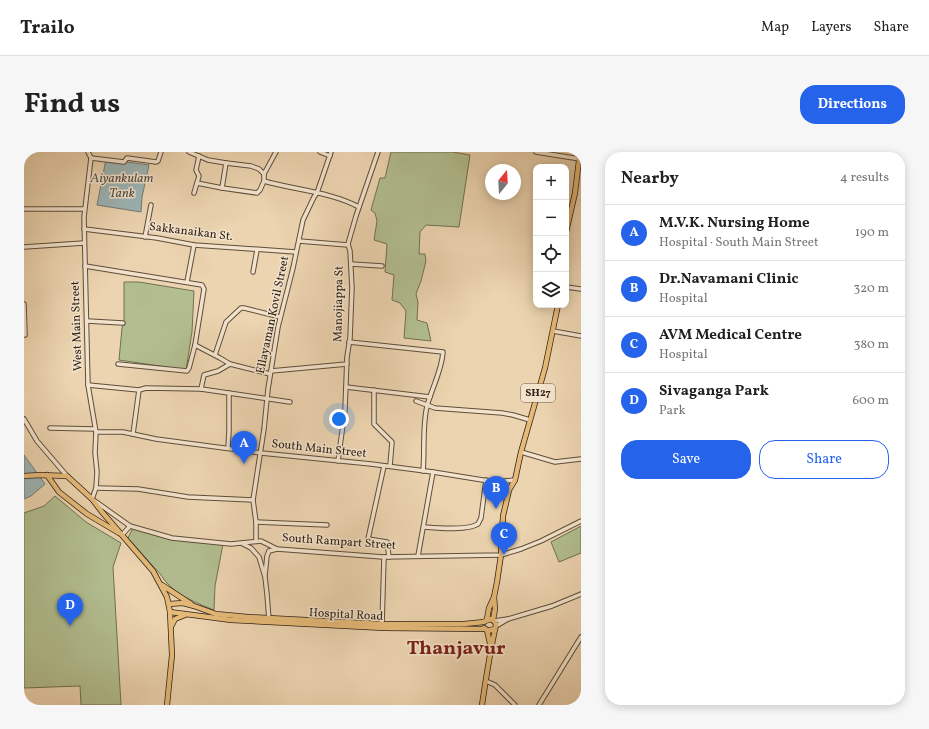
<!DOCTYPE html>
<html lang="en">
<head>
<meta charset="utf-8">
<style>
  :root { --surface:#fff; --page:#f6f6f6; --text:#222; --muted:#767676; --line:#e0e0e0; --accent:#2563eb }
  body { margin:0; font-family:Vollkorn,serif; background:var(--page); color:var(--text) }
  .controls { position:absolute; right:12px; top:12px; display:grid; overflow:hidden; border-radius:8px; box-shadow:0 2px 10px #0003 }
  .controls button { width:36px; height:36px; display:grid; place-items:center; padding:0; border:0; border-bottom:1px solid var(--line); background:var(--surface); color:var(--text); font:20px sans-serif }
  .compass { position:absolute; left:461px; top:12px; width:36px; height:36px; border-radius:50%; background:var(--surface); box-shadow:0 2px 10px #0003; rotate:18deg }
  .you { position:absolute; left:315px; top:267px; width:14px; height:14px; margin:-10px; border:3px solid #fff; border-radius:50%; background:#1a73e8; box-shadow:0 0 0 6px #1a73e833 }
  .badge { display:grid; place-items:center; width:26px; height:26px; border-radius:50%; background:var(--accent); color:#fff; font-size:13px; font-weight:700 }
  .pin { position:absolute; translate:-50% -33px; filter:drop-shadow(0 1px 2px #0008) }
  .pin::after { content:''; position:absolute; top:21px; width:14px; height:12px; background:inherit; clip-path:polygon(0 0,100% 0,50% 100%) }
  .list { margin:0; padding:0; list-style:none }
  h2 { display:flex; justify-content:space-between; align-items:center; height:52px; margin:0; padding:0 16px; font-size:17px }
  h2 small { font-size:13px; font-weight:400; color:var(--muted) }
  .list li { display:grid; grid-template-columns:26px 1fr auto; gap:12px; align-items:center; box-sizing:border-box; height:56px; padding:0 16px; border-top:1px solid var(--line) }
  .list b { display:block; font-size:15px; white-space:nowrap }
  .list p { margin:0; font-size:13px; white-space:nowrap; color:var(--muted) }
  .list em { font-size:13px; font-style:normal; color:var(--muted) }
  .actions { display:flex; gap:8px; padding:12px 16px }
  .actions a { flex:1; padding:9px 0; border:1px solid var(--accent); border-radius:16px; text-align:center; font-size:14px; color:var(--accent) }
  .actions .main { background:var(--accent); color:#fff }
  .icon { flex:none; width:22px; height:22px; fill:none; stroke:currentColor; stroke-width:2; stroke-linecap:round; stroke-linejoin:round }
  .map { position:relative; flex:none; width:557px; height:553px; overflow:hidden; border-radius:16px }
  header { display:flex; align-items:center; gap:24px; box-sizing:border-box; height:56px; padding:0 20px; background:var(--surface); border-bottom:1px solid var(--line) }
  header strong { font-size:19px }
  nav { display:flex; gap:22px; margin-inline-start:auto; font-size:14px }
  .intro { display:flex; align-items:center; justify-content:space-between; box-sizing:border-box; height:96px; padding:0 24px }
  h1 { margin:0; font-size:28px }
  .button { padding:10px 18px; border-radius:16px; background:var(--accent); color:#fff; font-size:14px; font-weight:700 }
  main { display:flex; gap:24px; padding:0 24px }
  aside { flex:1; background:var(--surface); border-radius:16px; box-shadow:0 2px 10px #0003 }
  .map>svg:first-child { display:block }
</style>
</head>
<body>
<header>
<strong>Trailo</strong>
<nav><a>Map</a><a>Layers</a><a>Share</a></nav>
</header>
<div class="intro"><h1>Find us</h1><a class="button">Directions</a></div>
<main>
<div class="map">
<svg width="557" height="553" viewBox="0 0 557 553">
  <rect width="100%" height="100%" fill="#ecd4b0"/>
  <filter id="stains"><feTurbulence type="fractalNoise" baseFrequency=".005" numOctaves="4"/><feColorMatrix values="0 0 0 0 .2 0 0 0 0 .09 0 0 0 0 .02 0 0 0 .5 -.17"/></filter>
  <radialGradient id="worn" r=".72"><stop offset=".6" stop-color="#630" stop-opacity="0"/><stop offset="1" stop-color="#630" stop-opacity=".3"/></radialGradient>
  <g fill="#b2be90" stroke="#707053">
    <path d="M367,0H429L446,3L435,75L402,73L396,80L395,102H401L402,109L397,129L392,142L394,150L393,168L403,171L407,189L380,186L382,159L376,151L368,148L370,123L361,120L363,92L350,88L353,69L351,61L347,58L356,26H361Z"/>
    <path d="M100,130H115L170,139L168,180L162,218L95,208L98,176L100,168Z"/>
    <path d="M31,344L62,370L97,391L89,415L97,553H57L56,534L0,536V361L20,354Z"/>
    <path d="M557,374V401L535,410L527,390Z"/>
    <path d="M109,376L146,387L199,392L191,434L190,458C172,451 147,441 137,423L104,386Z"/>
  </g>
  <g fill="#9db5b6" stroke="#717a76">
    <path d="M82,7L125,13L118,45L117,60L73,53Z"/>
    <path d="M0,303L21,332L7,344L0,347Z"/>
  </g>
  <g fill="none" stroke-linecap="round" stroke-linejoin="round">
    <defs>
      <g id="minor">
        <path d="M64,0L67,6L60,65L64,233L72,280L71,301L73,320L72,336L68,347L106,374L148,386L207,392L237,389L253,397L359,405L477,403L497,397L517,389L557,369"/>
        <path d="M165,0L184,8L202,11L198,36L233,41L236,38L240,29C271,38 307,40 335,55"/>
        <path d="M296,0L306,4"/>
        <path d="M512,0L556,7"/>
        <path d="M0,6L1,0"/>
        <path d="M67,6L100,10L103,6L132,10L134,9L137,0"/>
        <path d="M202,11L227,14L235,17L240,22V29"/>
        <path d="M240,22L252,0"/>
        <path d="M173,31L198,36"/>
        <path d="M170,41L175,24L172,18L175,4"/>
        <path d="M0,57H60"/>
        <path d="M60,77L133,86L170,93L272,100"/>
        <path d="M121,85L127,53"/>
        <path d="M275,89L324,93"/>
        <path d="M0,95L60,91"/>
        <path d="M327,112L358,114"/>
        <path d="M61,114L178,133L180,137L171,193L196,206L206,212L246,222"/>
        <path d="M229,120L233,98"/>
        <path d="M163,130L170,93"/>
        <path d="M542,135L557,137"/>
        <path d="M0,152L1,183"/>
        <path d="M63,169L99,171"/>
        <path d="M529,179L557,184"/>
        <path d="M325,190L419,200C418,218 408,236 403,254C398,275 401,297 399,319"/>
        <path d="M191,203L202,170L217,156H220L256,165"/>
        <path d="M94,212L163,219L165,216L171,193"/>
        <path d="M247,219L323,212"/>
        <path d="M64,233L115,238L122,236L177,237L266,250"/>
        <path d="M322,235L406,245"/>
        <path d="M177,237L180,223L194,219L206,212"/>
        <path d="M350,238V272L368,290L366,314"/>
        <path d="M392,249L411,256L478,261L489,263L506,268"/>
        <path d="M0,267L13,289L43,324"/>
        <path d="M26,276L71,277"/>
        <path d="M72,280H99L132,287L237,301L347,312L409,320L471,330L491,328"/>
        <path d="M109,282L115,238"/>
        <path d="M204,296L205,279V241"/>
        <path d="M497,300L531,310L557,307"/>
        <path d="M314,309L321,258L323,205L326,186L328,136L326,99L324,92L332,64L354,0"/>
        <path d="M360,314L344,387L363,390L365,405"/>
        <path d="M72,336L114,337L164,345L229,348L240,277L244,237L254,175L269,116L279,68L290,45L293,41L307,0"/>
        <path d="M229,348L232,370V389"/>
        <path d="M232,370L303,373"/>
        <path d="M400,375C413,376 443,379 454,372L457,366L462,328"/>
        <path d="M98,383L106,374"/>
        <path d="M219,392L227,396L235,405L241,425L243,442L245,468"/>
        <path d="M394,404L409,320"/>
        <path d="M241,423L243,404L245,399L253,397"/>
        <path d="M470,469L484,467"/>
        <path d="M358,472L360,405"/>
        <path d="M472,474L484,467L528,454L557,442"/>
        <path d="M462,529L471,533L491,553"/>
        <path d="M515,553L557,485"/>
      </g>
      <g id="major">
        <path d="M542,80L551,41L556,0"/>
        <path d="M23,323L35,340L63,362L95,381"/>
        <path d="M0,324L16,323L43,324L68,347L78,360L129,419L143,445L146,460L148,503L143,553"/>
        <path d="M138,433L167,452"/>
        <path d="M145,452L159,451L170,454L192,462L224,465L358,472H440L460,470"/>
        <path d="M146,460L207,468L360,476L461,477"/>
        <path d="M463,467L465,456L470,445L473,430L477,403L479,364L483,347L485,338L491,328L497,300L521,216L534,153"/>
        <path d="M469,468L471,457L470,445"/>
        <path d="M148,473L151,467L161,463"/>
        <path d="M460,476L464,479L470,477"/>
        <path d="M463,478L467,496"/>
        <path d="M458,553C462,526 466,499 472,473L471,470L467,467L461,469"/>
      </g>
    </defs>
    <use href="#minor" stroke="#5e4e3c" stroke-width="5.5"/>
    <use href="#major" stroke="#2e2116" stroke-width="6"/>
    <use href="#minor" stroke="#f3e3cc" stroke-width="3.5"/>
    <use href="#major" stroke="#e6ba78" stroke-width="4.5"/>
  </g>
  <g text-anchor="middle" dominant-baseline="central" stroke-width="3" stroke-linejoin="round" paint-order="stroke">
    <rect fill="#f3e3cc" stroke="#695b4d" stroke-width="1" x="497" y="232" width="34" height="18" rx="3"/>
    <g font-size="11" font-weight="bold" fill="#2e2116">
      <text x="514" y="241">SH27</text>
    </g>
    <g font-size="12" fill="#2e2116" stroke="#f3e3cc">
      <text transform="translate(167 80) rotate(7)">Sakkanaikan St.</text>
      <text transform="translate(315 152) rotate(-89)">Manojiappa St</text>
      <text transform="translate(249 163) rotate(-78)">Ellayaman Kovil Street</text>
      <text transform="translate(53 174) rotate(-92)">West Main Street</text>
      <text transform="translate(295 297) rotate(6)">South Main Street</text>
      <text transform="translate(315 390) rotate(4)">South Rampart Street</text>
      <text transform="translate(322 463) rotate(3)">Hospital Road</text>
    </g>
    <g font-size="13" font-style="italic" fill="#4f4d46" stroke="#f3e3cc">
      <text x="98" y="27">Aiyankulam<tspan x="98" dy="15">Tank</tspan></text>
    </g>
    <g font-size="20" font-weight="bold" fill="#7a1f14" stroke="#f3e3cc">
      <text x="432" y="497">Thanjavur</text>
    </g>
  </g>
  <rect width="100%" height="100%" filter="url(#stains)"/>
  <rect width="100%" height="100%" fill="url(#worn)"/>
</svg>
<div class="controls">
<button>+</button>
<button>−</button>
<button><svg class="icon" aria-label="locate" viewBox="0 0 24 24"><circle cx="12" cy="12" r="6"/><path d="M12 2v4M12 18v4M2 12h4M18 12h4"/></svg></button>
<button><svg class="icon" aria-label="layers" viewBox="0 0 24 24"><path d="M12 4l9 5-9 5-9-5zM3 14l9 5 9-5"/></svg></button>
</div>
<svg class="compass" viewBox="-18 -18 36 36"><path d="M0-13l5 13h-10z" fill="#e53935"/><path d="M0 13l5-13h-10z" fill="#767676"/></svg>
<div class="you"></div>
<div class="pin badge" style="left:220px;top:312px">A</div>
<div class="pin badge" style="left:472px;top:357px">B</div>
<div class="pin badge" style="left:480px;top:403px">C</div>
<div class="pin badge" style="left:46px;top:474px">D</div>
</div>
<aside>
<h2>Nearby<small>4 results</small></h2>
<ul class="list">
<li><span class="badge">A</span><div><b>M.V.K. Nursing Home</b><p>Hospital · South Main Street</p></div><em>190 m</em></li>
<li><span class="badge">B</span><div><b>Dr.Navamani Clinic</b><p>Hospital</p></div><em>320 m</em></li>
<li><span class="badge">C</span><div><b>AVM Medical Centre</b><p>Hospital</p></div><em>380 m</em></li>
<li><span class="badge">D</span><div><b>Sivaganga Park</b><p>Park</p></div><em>600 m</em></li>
</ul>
<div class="actions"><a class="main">Save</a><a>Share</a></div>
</aside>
</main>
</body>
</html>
